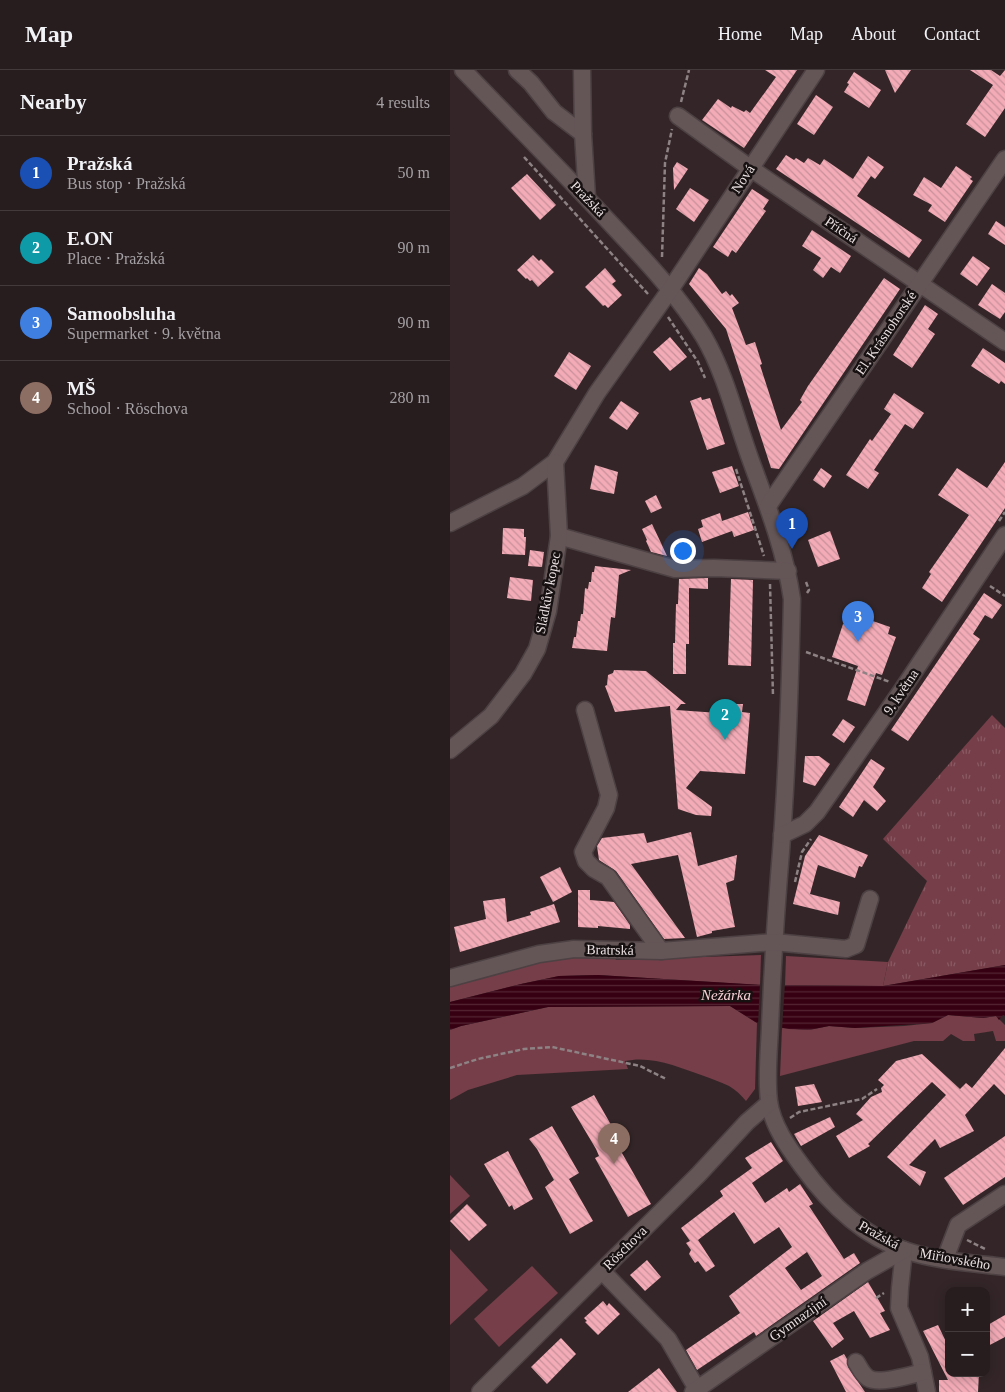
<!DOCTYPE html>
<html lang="en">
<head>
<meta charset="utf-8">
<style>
  :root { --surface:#271c1e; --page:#2f2527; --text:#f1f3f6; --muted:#a4a1a4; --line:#433a3c; --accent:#d93025 }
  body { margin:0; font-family:Georgia,serif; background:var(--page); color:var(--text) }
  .controls { position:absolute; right:15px; bottom:15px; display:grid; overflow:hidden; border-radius:10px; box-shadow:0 2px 12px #0003 }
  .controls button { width:45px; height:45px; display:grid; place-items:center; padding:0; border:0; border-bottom:1px solid var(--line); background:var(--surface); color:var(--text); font:25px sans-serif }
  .you { position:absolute; left:232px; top:480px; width:18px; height:18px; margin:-12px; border:4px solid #fff; border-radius:50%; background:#1a73e8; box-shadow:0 0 0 8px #1a73e833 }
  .badge { display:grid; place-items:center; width:32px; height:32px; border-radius:50%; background:var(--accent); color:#fff; font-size:16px; font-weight:700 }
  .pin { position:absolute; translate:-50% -41px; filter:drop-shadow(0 1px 2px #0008) }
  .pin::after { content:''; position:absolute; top:26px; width:18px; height:15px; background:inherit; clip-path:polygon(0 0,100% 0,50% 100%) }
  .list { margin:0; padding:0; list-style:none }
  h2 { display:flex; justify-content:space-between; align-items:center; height:65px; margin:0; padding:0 20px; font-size:21px }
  h2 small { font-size:16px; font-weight:400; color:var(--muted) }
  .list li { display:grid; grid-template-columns:32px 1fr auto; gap:15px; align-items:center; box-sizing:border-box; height:75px; padding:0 20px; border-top:1px solid var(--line) }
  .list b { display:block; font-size:19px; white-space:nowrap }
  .list p { margin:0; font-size:16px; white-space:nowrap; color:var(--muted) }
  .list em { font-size:16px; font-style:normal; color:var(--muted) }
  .map { position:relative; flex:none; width:555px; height:1322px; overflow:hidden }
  header { display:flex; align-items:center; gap:30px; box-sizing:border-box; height:70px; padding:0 25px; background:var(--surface); border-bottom:1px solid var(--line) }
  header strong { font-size:24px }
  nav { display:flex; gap:28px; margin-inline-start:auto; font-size:18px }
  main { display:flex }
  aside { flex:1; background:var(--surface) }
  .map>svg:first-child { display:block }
</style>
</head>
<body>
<header>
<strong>Map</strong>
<nav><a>Home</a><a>Map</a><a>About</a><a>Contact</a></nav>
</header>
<main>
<aside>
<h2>Nearby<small>4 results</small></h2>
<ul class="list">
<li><span class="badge" style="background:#1a4fb4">1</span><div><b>Pražská</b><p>Bus stop · Pražská</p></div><em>50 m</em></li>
<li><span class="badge" style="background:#0f9aa8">2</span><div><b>E.ON</b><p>Place · Pražská</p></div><em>90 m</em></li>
<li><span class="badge" style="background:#3f7fe0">3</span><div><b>Samoobsluha</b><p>Supermarket · 9. května</p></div><em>90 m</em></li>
<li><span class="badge" style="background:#8d6e63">4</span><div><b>MŠ</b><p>School · Röschova</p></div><em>280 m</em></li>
</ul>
</aside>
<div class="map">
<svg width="555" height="1322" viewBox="0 0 555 1322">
  <defs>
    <pattern id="grass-tufts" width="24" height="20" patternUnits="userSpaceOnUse" patternTransform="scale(1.25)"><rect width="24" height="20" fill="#753e49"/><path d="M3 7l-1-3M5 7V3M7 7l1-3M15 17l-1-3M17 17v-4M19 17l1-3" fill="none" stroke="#895a63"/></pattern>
    <pattern id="water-rules" width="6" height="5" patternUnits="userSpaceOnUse" patternTransform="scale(1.25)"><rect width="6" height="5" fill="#370012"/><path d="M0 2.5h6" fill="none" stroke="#542534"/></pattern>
    <pattern id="building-back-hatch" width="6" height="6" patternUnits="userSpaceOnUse" patternTransform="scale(1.25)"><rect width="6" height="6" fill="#f3abb7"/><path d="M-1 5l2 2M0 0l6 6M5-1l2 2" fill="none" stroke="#c8919a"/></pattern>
  </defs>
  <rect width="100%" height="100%" fill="#342628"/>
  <path fill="url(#grass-tufts)" d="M542,645L555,658V895L433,916L438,892L477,811L433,769Z"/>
  <g fill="#753e49">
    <path d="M311,885L310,915L148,905L109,906L71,914L0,932V915L92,892L123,887L164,886L166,890Z"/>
    <path d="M336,886L438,892L433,916L335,915Z"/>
    <path d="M280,936L307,953L305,1019L296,1031C291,1025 286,1020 279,1016C271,1012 262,1009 254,1006C229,997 201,985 175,991L178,999L67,1005L18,1020L0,1030V960L11,956L98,937Z"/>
    <path d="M498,945L533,948L546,946L555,955V971H546L543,961L524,964L525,971H513L501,964L493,971H464L330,1006L332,958L359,960L379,956L405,958L454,956L482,953Z"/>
    <path d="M0,1105L20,1126L0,1144Z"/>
    <path d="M0,1179L38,1220L0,1255Z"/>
    <path d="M82,1196L108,1223L49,1277L24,1249Z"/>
  </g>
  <path fill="url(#water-rules)" d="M555,895V946L553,945L549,950L546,946L533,948L498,945L482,953L405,958L379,956L359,960L339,959L307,953L280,936L98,937L11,956L0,960V932L71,914L109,906L148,905L313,915L433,916Z"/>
  <path fill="#342628" d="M310,913H335L332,960L308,955Z"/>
  <g fill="url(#building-back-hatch)" fill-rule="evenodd">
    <path d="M315,0H347L294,78L252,50L268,29L281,38L282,36L294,42L296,40L300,43L326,7Z"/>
    <path d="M435,0H461L445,23Z"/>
    <path d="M520,0H541L550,6L555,0V38L535,67L516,54L543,15Z"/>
    <path d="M404,2L431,20L419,38L394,22L399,14L397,13Z"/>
    <path d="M366,25L383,37L364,65L347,54Z"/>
    <path d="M336,85L344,90L346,88L354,93L358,88L370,95L374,89L403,109L418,86L434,97L425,109L421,106L407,126L472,170L459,188L326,99Z"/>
    <path d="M227,92L238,99L224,120L223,98Z"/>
    <path d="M506,96L522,107L520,109L523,111L495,152L478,141L482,135L463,125L474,107L491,118Z"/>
    <path d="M77,104L106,135L90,150L61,118Z"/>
    <path d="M240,118L259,130L244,152L226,139Z"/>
    <path d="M302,119L319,130L313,139L316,141L286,183L282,180L278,187L263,177Z"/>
    <path d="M546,151L555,157V175L538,164Z"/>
    <path d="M362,160L401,186L390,203L381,197L373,208L363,200L371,188L352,176Z"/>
    <path d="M83,185L89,191L91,189L104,202L88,217L82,210L80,211L77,208L76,209L67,200Z"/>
    <path d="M523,186L540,198L527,216L510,204Z"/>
    <path d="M155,198L166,211L162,214L172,225L158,238L155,235L153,236L135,217Z"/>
    <path d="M249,198L257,204L272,224L276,221L280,226L282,224L289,233L282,238L296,275L305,272L312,294L310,295L331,360L352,332L350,330L358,316L434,208L450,219L329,399L321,398L276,259L239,214Z"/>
    <path d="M542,214L555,223V242L550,249L528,235Z"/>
    <path d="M475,235L488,244L478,259L485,264L462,298L443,285Z"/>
    <path d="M220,267L237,287L220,301L203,282Z"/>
    <path d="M533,278L555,293V314L551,311L549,314L521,296Z"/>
    <path d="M119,282L141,296L126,320L104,306Z"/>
    <path d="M444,323L474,343L463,359L455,354L424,400L429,403L418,419L396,405L420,369L422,371L441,344L434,339Z"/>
    <path d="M251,327L252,330L260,328L275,374L257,380L240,331Z"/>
    <path d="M171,331L189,343L177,360L159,348Z"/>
    <path d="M555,392V438L492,532L472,518L481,504L479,502L519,445L488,425L507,398L537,418Z"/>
    <path d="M145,395L168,402L164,424L140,419Z"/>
    <path d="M282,396L289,416L270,423L262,402Z"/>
    <path d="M371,398L382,406L374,418L363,410Z"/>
    <path d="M206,425L212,438L201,443L195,431Z"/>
    <path d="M298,442L304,460L284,467L282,461L252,472L248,459L253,457L251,450L270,443L272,451Z"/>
    <path d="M202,454L211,473L217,486L201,482L196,471L197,470L192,459Z"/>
    <path d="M53,458L74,459V467H76L75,485L52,484Z"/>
    <path d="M380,461L390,489L368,497L358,470Z"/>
    <path d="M80,480L94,482L92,497L78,496Z"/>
    <path d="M145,496L181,500L169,505L165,548L161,547L157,581L122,578L124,567H126L128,551H130L131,544H133L135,518L138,519L139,512H141L142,502H144Z"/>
    <path d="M60,507L83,510L81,531L57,528Z"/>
    <path d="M258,508V519L239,518V574H236V604H223V573H225L226,534H228L229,509Z"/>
    <path d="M281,509L303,510L301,596L278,595Z"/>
    <path d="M534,523L552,535L542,549L535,545L523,564L530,569L458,671L441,660Z"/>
    <path d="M417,549L440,557L438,564L446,567L432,605L426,603L415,636L397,630L408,596L382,587L393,554L413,561Z"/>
    <path d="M164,600L196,601L236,634H231L226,640L269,643V640L279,641L280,634H293L292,642L300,643L295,704L250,701L236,718L262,737L261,746L246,745L228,739L220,636L165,642L155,616L157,615L158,605L163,603Z"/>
    <path d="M393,649L405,657L394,673L382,665Z"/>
    <path d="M355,686H369L380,694L365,716L353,712Z"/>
    <path d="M421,689L435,698L423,717L436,731L427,741L414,730L403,747L389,737Z"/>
    <path d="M241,762L248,796L287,785L284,810L276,813L285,857L262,861V863L247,867L228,785L181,794L235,868L214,869L166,801L149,790L147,776L152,768L194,763L197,773Z"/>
    <path d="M369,765L418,785L412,797L409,796L405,808L368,795L360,824L390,832L388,845L343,834L355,786Z"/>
    <path d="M110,797L122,822L103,832L90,807Z"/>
    <path d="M128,820H140V830L164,832L180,855V859L148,856V858L128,857Z"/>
    <path d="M55,828L57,852L81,845L80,842L104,834L110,852L10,882L4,857L36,849L33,831Z"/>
    <path d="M555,978V1025L544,1014L515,1045L524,1061L490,1078L485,1069L459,1095L476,1102L470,1116L437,1087L496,1025L482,1012L418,1074L420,1076L399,1088L386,1066L413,1050L406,1044L421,1027L432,1022L431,1018L434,1015L428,1010L446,991L472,984L510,1019L516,1013L522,1018Z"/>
    <path d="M364,1014L372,1032L348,1036L345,1017Z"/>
    <path d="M144,1025L168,1067L164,1069L201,1134L178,1147L145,1088L149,1086L146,1079L121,1037Z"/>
    <path d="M380,1047L385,1057L351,1076L344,1064Z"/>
    <path d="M102,1056L129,1103L119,1109L143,1151L120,1164L95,1117L104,1110L87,1079L79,1069Z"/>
    <path d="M555,1066V1107L513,1135L494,1108Z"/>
    <path d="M321,1072L333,1091L302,1113L315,1133L337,1118L339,1122L350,1114L363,1134L359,1136L394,1189L404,1183L410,1193L306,1266L304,1262L247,1300L236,1280L290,1243L279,1226L342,1177L329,1157L304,1174L284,1142L248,1170L265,1196L256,1202L248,1191L245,1193L239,1184L241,1180L236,1173L240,1171L231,1158L273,1126L270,1121L302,1098L295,1088ZM357,1182L372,1206L351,1220L335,1198Z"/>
    <path d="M58,1081L83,1129L64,1140L62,1135L59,1137L34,1094Z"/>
    <path d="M17,1134L37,1155L19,1171L0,1151Z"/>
    <path d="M197,1190L211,1207L195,1221L180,1205Z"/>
    <path d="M418,1212L435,1241L430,1243L440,1260L420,1268L404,1241L383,1253L394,1269L382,1278L363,1251Z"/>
    <path d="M153,1231L157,1236L159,1233L170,1244L148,1265L135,1252L137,1251L134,1248Z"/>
    <path d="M555,1245V1267L536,1277V1256Z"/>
    <path d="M488,1255L499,1278V1303H529L528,1322H489V1310H498L473,1261Z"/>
    <path d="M111,1268L126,1284L97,1314L81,1297Z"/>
    <path d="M394,1284L397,1289L398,1297L415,1322H396L380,1291Z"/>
    <path d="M209,1298L227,1322H178Z"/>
  </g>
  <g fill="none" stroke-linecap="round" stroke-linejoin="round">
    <defs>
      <g id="minor">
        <path d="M13,0C63,52 114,103 163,156C196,191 229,226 254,267C276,305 286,350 301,391C318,437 335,481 342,529C340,621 337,714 329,806C325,857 322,907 320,957C319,981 316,1007 319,1031C322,1055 338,1077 352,1096C378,1132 411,1165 454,1180C486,1191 522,1193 555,1197"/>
        <path d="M67,0L81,13L104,42L133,64"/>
        <path d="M132,0L133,64L137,127"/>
        <path d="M228,46L300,98L555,272"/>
        <path d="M318,436L555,89"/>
        <path d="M0,453L73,416L105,392L147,323L220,220L366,0"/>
        <path d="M109,466L225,499L264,498L338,501"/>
        <path d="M135,640L159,725L156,738L133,782L136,791L144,799L158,807L211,881"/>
        <path d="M0,680L41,646L73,604L87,579L98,541L109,466L105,392"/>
        <path d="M332,765L355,754L367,742L452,620L555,465"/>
        <path d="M0,908L89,884L124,879L211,881L324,872L396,879L406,875L420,829"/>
        <path d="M454,1180L450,1218L449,1238L470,1287L477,1322"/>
        <path d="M495,1189L508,1155L555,1124"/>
        <path d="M152,1201L218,1269L247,1319"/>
        <path d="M406,1292C410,1298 412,1304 418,1308C429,1315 460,1305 473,1302"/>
        <path d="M30,1322L249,1104L297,1052L319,1033"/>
        <path d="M243,1322L417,1201L454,1180"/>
      </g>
    </defs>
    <use href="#minor" stroke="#4d4143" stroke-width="19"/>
    <g stroke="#8e8284" stroke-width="2.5" stroke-dasharray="5 2.5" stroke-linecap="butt">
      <path d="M231,32L239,0"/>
      <path d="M74,87L198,224"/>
      <path d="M212,187L215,93L222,59"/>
      <path d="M218,247L248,292L255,308"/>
      <path d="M286,399L314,486"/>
      <path d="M549,451L555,442"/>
      <path d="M356,512L359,520L357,523"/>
      <path d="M320,514L323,626"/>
      <path d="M540,516L555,526"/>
      <path d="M356,582L440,612"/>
      <path d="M345,812L352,782L361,769"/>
      <path d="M0,998L28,989L74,979L102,977L190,996L216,1009"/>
      <path d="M340,1048L349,1042L412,1029L427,1019"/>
      <path d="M517,1170L535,1179"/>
      <path d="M426,1228L434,1223"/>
    </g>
    <use href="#minor" stroke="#645557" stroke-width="16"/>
  </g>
  <g text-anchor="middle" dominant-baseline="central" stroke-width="5" stroke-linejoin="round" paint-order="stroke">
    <g font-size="14" fill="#eae1e2" stroke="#171112">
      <text transform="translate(293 109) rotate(-57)">Nová</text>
      <text transform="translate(138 129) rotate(46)">Pražská</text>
      <text transform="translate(391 160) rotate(34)">Příčná</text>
      <text transform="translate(436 263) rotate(-56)">El. Krásnohorské</text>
      <text transform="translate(98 523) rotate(-79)">Sládkův kopec</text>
      <text transform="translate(451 622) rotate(-56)">9. května</text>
      <text transform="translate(160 880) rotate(1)">Bratrská</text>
      <text transform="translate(429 1165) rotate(29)">Pražská</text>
      <text transform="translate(175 1178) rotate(-45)">Röschova</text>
      <text transform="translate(505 1189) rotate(10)">Miřiovského</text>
      <text transform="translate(348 1249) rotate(-35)">Gymnazijní</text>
    </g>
    <g font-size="15" font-style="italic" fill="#f7cfd5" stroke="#171112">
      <text x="276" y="925">Nežárka</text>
    </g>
  </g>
</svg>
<div class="controls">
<button>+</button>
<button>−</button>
</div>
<div class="you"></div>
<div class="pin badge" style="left:342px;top:479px;background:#1a4fb4">1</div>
<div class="pin badge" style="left:275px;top:670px;background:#0f9aa8">2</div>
<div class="pin badge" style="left:408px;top:572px;background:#3f7fe0">3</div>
<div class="pin badge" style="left:164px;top:1094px;background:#8d6e63">4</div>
</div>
</main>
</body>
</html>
